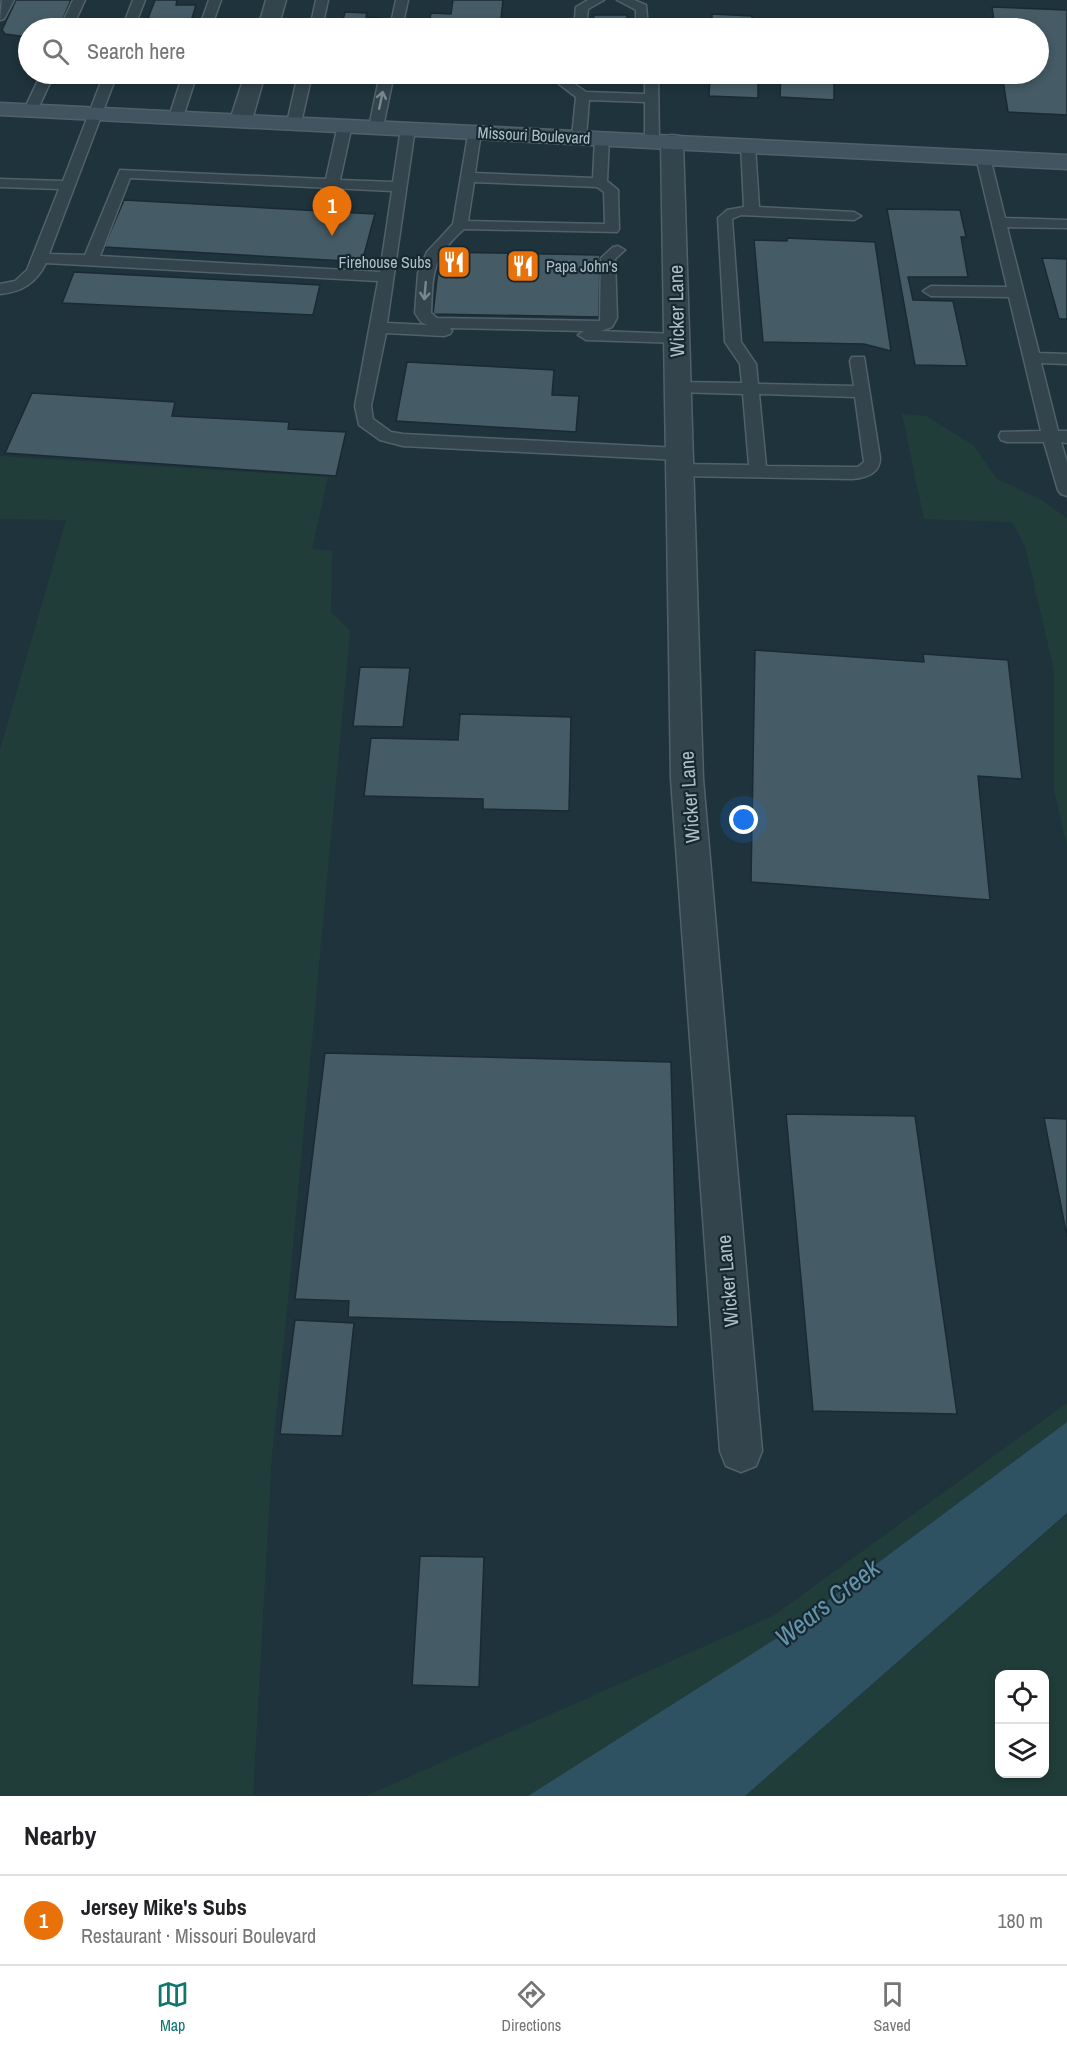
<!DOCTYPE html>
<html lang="en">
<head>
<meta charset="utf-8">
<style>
  :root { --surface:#fff; --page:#f6f6f6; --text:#202124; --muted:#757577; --line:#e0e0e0; --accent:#0f766e }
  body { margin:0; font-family:"Archivo Narrow",sans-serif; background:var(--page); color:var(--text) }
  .controls { position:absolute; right:18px; bottom:18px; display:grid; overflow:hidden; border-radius:12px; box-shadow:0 3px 9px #0003 }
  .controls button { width:54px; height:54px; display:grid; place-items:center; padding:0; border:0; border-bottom:2px solid var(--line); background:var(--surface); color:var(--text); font:30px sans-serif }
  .you { position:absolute; left:744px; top:820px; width:21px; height:21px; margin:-15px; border:4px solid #fff; border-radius:50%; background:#1a73e8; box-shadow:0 0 0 9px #1a73e833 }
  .badge { display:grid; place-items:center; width:39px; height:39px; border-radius:50%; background:var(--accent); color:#fff; font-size:20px; font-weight:700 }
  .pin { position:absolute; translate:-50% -50px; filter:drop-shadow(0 2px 3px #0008) }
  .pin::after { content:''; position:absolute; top:32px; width:21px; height:18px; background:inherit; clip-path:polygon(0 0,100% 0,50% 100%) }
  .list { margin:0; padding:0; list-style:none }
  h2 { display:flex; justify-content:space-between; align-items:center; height:78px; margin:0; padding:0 24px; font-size:26px }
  h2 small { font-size:20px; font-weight:400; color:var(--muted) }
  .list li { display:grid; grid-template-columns:39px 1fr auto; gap:18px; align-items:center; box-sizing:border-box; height:90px; padding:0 24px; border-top:2px solid var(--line) }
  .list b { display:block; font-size:22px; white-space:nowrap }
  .list p { margin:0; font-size:20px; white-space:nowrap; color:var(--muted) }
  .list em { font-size:20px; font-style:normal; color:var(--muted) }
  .icon { flex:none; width:33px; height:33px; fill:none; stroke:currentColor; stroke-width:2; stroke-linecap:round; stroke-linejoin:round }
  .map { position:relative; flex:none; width:1067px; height:1796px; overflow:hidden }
  .search { position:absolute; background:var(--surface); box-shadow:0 3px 9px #0003; left:18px; right:18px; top:18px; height:66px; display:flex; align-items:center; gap:15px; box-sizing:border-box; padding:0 21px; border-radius:33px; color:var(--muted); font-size:22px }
  .sheet { height:168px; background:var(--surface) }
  nav { display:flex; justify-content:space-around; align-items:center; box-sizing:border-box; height:84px; border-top:2px solid var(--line); background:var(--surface); font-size:16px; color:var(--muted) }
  nav a { display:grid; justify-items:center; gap:3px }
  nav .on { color:var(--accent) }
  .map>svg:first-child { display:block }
</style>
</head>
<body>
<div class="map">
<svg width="1067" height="1796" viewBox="0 0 1067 1796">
  <rect width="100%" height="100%" fill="#1f333c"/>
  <g fill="#213d39" fill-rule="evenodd">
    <path d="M902,414L926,416L973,445L996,478L1043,501L1067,518V847L1054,790V670L1025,546L1012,522L924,519Z"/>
    <path d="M0,456L328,477L312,549L332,551L331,612L350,631L287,1310L272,1454L253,1796H0V750L66,520L0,519Z"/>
    <path d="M1067,1403V1422L777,1638L528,1796H366L773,1616Z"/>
    <path d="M1067,1514V1796H745ZM1000,1674H1044V1774H1000Z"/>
  </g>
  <path fill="#2f5263" d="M1067,1422V1513L745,1796H528L777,1638Z"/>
  <g fill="#455b65" stroke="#1a2a32" stroke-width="1.5">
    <path d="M16,0H71L59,28H28V37L5,34L2,30Z"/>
    <path d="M155,0H177L176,5H196L189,28H134L135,24H146Z"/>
    <path d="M453,0H503L500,28H428L431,13L451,14Z"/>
    <path d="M992,7L1067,10V115L1008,112L1002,74H1038V28H995Z"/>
    <path d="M345,12L367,13L366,17L381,18L379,28H341Z"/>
    <path d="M712,14L752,16V28H712Z"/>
    <path d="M594,15H627V28H593Z"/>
    <path d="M710,74H758V98L709,96Z"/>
    <path d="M781,74H834V100L780,97Z"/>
    <path d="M124,200L375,214L362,262L104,247Z"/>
    <path d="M887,209L960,210L966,237H961L968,277H908L913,300L953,301L967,366L915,365Z"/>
    <path d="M787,238L875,242L891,351L864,344L763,342L754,240L787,241Z"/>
    <path d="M440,252L600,255L599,317L433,314Z"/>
    <path d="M1042,258L1067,259V319H1059Z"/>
    <path d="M74,272L320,285L313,315L62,303Z"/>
    <path d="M407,362L554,370L552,395L579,396L576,432L396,421Z"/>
    <path d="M32,393L175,402L172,416L289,422L288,429L346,432L336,476L5,453Z"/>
    <path d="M755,650L924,662L923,654L1008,660L1022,779L978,776L990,900L751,882Z"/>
    <path d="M360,667L410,668L403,727L353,726Z"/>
    <path d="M460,714L571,717L569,811L483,809V799L364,796L371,738L458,740Z"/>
    <path d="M325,1053L671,1062L678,1327L348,1317L349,1301L295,1299Z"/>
    <path d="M786,1114L915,1116L957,1414L813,1411Z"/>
    <path d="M1044,1118L1067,1119V1237Z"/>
    <path d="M295,1320L354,1323L342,1436L280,1434Z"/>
    <path d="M420,1556L484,1557L479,1687L412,1685Z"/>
  </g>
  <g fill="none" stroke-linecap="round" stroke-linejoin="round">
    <defs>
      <g id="service">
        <path d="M2,0H14L4,19L0,20Z"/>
        <path d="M73,0H85L72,28H60Z"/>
        <path d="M133,0H145L134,28H122Z"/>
        <path d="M209,0H221L211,28H199Z"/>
        <path d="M316,0H328L322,28H310Z"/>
        <path d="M396,0H408L402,28H390Z"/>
        <path d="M588,0H604L588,9L586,28H574L576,7Z"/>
        <path d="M617,0H634L646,5L648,28H636V10Z"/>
        <path d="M41,74H54L36,113H26L24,110Z"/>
        <path d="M104,74H117L49,254L85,255L120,170L326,179L338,125L345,121L352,125L340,180L393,182L401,128L408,124L415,128L387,323L427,325L421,322L415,313L418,273L427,252L453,224L469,129H479L481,132L475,173L593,178L595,138L597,135H607L609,138L607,181L618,190L619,229L617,232L464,229C431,259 433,271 431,313L437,318L600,321L601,258L613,247L618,246L625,250L615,259L617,318L612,327L601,331L676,334L682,335L684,339L682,343L586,340L578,335L584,331L450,328L452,331L450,334L444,336L386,333L371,406L373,419L391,432L403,434L678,448L684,450L686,454L684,458L678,460L403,446L380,440L359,425L355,406L378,281L46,263C36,283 22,292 0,294V284L15,281L27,270L59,189L0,187V179L63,181ZM130,178L392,191L380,272L100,256ZM474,182L597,187L604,192L605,224L468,221Z"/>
        <path d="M183,74H197L183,117L176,121L169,117Z"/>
        <path d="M298,74H312L301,123L294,127L287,123Z"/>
        <path d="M380,74H394L383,127L376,131L369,127Z"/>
        <path d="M562,74H574L573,83L586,92L645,94V74H658L659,140L657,143L652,144L645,140V102L589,100L586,137L584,140H574L572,137L576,97L559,84Z"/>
        <path d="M748,141L755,145L759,207L854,212L861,216L854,220L741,215L732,219L741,342L756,364L758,384L854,386L850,361L852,357H864L880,458C880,474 865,478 852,479L679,476L673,474L671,470L673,466L679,464L749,465L743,394L677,392L671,391L669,387L671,383L677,382L742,383L740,364L725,342L718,218L727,210L744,207L741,145ZM759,394L855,397L864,462L858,467H852L766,466Z"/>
        <path d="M983,153L990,157L1005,218L1067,220V228L1007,227L1039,353L1067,354V364L1041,363L1058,431H1067V443L1061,442L1067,462V496L1061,494L1058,490L1044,442H1007L1001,440L999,436L1001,432L1041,431L1009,297L931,296L923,291L931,286L1007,287L976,157Z"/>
      </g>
      <g id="minor">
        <path d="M266,0H286L278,28H258Z"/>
        <path d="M245,74H265L252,120L249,125L241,126L233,125L230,120Z"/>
        <path d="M672,135L680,136L683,141L703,779L762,1451L756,1466L741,1472L726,1466L720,1451L671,779L661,141L664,136Z"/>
      </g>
      <path id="secondary" d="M0,103L1067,155V169L0,115Z"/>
    </defs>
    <use href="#service" stroke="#516169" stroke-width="3"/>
    <use href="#minor" stroke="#516169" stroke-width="3"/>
    <use href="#secondary" stroke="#516169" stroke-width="3"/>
    <use href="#service" fill="#33444c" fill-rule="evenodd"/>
    <use href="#minor" fill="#33444c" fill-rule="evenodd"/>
    <use href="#secondary" fill="#41545f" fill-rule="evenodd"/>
  </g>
  <defs><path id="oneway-shaft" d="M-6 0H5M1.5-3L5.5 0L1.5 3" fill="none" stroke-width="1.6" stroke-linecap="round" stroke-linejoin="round" transform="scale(1.5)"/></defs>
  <g stroke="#778890">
    <use href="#oneway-shaft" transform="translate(381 100) rotate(-78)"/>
    <use href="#oneway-shaft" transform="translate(425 291) rotate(95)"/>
  </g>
  <defs>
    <symbol id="restaurant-square" viewBox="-11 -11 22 22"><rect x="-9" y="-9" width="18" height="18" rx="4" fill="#e8710a" stroke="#182830"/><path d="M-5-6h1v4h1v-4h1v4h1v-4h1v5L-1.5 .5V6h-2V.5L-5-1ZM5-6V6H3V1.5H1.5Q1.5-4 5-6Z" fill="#fff"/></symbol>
  </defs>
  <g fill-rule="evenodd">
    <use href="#restaurant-square" x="435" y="243" width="38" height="38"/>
    <use href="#restaurant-square" x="504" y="247" width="38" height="38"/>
  </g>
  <g text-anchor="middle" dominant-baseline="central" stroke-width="4.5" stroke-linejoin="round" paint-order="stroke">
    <g font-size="16" fill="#aebfc8" stroke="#182830">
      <text transform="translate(534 135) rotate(3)">Missouri Boulevard</text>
    </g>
    <g font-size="16" fill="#aebfc8" stroke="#182830" text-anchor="end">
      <text x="431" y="262">Firehouse Subs</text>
      <text x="546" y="266" text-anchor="start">Papa John's</text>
    </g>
    <g font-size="20" fill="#aebfc8" stroke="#182830">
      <text transform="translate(676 311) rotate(-91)">Wicker Lane</text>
      <text transform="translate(689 797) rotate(-94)">Wicker Lane</text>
      <text transform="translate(727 1281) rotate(-95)">Wicker Lane</text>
    </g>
    <g font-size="26" font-style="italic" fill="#6394ab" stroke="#182830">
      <text transform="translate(827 1602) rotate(-38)">Wears Creek</text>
    </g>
  </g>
</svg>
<div class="controls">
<button><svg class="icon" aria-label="locate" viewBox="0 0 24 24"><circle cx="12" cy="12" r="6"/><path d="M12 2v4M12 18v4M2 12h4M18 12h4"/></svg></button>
<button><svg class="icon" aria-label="layers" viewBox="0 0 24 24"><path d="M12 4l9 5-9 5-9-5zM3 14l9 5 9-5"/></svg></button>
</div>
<div class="you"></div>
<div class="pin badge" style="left:332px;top:236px;background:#e8710a">1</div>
<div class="search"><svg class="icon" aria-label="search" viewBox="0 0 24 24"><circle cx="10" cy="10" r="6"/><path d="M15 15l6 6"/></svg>Search here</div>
</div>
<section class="sheet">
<h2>Nearby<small></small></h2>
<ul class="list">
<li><span class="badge" style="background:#e8710a">1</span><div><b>Jersey Mike's Subs</b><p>Restaurant · Missouri Boulevard</p></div><em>180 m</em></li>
</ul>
</section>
<nav>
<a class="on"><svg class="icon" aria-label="map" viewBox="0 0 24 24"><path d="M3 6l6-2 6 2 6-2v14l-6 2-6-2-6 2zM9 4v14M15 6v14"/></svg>Map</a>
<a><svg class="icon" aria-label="directions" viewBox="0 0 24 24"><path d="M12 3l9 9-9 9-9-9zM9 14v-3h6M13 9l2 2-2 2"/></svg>Directions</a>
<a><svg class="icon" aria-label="saved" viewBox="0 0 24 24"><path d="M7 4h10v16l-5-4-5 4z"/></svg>Saved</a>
</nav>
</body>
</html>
